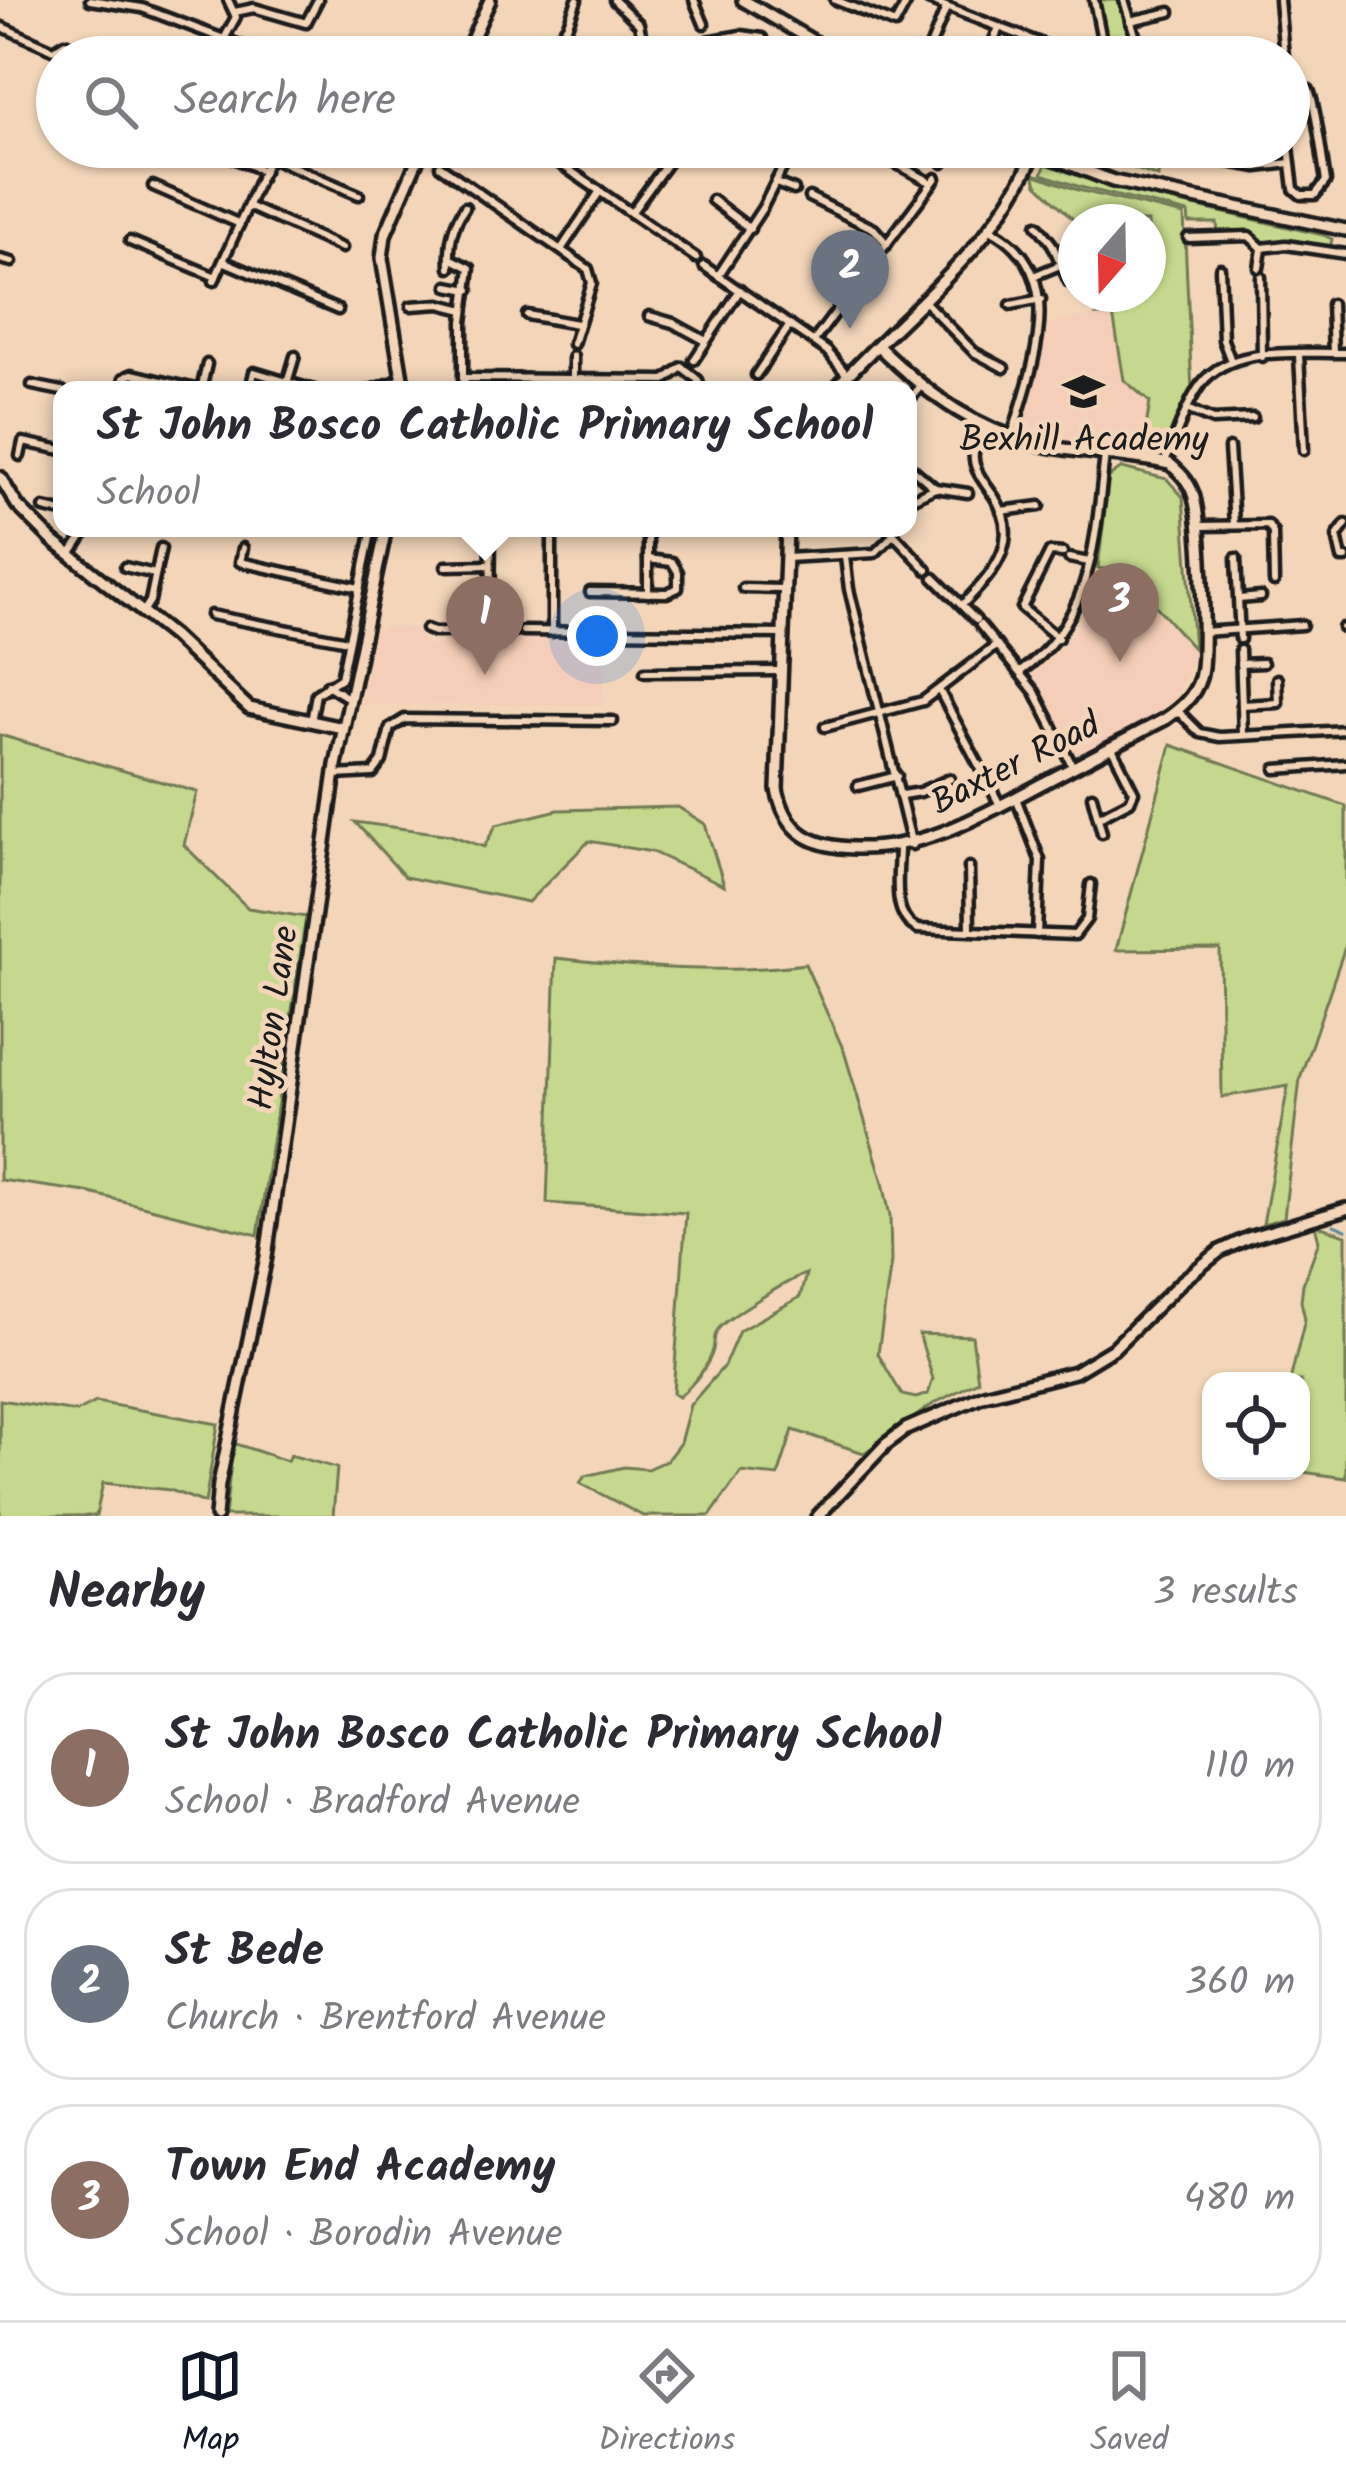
<!DOCTYPE html>
<html lang="en">
<head>
<meta charset="utf-8">
<style>
  :root { --surface:#fff; --page:#f7f7f7; --text:#2b2b33; --muted:#7c7c81; --line:#e1e1e2; --accent:#111827 }
  body { margin:0; font-family:Kalam,sans-serif; background:var(--page); color:var(--text) }
  .controls { position:absolute; right:36px; bottom:36px; display:grid; overflow:hidden; border-radius:24px; box-shadow:0 3px 9px #0004 }
  .controls button { width:108px; height:108px; display:grid; place-items:center; padding:0; border:0; border-bottom:3px solid var(--line); background:var(--surface); color:var(--text); font:60px sans-serif }
  .compass { position:absolute; left:1058px; top:204px; width:108px; height:108px; border-radius:50%; background:var(--surface); box-shadow:0 3px 9px #0004; rotate:200deg }
  .you { position:absolute; left:597px; top:636px; width:42px; height:42px; margin:-30px; border:9px solid #fff; border-radius:50%; background:#1a73e8; box-shadow:0 0 0 18px #1a73e833 }
  .badge { display:grid; place-items:center; width:78px; height:78px; border-radius:50%; background:var(--accent); color:#fff; font-size:39px; font-weight:700 }
  .pin { position:absolute; translate:-50% -99px; filter:drop-shadow(0 3px 6px #0008) }
  .pin::after { content:''; position:absolute; top:63px; width:42px; height:36px; background:inherit; clip-path:polygon(0 0,100% 0,50% 100%) }
  .popup { position:absolute; left:53px; top:381px; width:864px; height:156px; box-sizing:border-box; display:grid; place-content:center; border-radius:24px; background:var(--surface); filter:drop-shadow(0 3px 9px #0005); font-size:39px; white-space:nowrap; color:var(--muted) }
  .popup b { font-size:45px; color:var(--text) }
  .popup::after { content:''; position:absolute; left:50%; top:100%; margin-left:-24px; border:24px solid transparent; border-top-color:var(--surface) }
  .list { margin:0; padding:0; list-style:none }
  h2 { display:flex; justify-content:space-between; align-items:center; height:156px; margin:0; padding:0 48px; font-size:51px }
  h2 small { font-size:39px; font-weight:400; color:var(--muted) }
  .list li { display:grid; grid-template-columns:78px 1fr auto; gap:36px; align-items:center; box-sizing:border-box; height:192px; margin:0 24px 24px; padding:0 24px; border:3px solid var(--line); border-radius:48px }
  .list b { display:block; font-size:45px; white-space:nowrap }
  .list p { margin:0; font-size:39px; white-space:nowrap; color:var(--muted) }
  .list em { font-size:39px; font-style:normal; color:var(--muted) }
  .icon { flex:none; width:66px; height:66px; fill:none; stroke:currentColor; stroke-width:2; stroke-linecap:round; stroke-linejoin:round }
  .map { position:relative; flex:none; width:1346px; height:1516px; overflow:hidden }
  .search { position:absolute; background:var(--surface); box-shadow:0 3px 9px #0004; left:36px; right:36px; top:36px; height:132px; display:flex; align-items:center; gap:30px; box-sizing:border-box; padding:0 42px; border-radius:66px; color:var(--muted); font-size:45px }
  .sheet { height:804px; background:var(--surface) }
  nav { display:flex; justify-content:space-around; align-items:center; box-sizing:border-box; height:168px; border-top:3px solid var(--line); background:var(--surface); font-size:33px; color:var(--muted) }
  nav a { display:grid; justify-items:center; gap:6px }
  nav .on { color:var(--accent) }
  .map>svg:first-child { display:block }
</style>
</head>
<body>
<div class="map">
<svg width="1346" height="1516" viewBox="0 0 1346 1516">
  <rect width="100%" height="100%" fill="#f3d6b9"/>
  <filter id="ink" filterUnits="userSpaceOnUse"><feTurbulence type="fractalNoise" baseFrequency=".00833" numOctaves="2"/><feDisplacementMap in="SourceGraphic" scale="24" xChannelSelector="R" yChannelSelector="G"/><feConvolveMatrix kernelMatrix="1 2 1 2 8 2 1 2 1" color-interpolation-filters="sRGB"/></filter>
  <g filter="url(#ink)">
    <g fill="#f4ceb8">
      <path d="M1113,314L1124,380L1150,402L1142,453L1028,435L1024,426L1046,323Z"/>
      <path d="M1098,568L1116,572L1130,582L1194,649V657L1178,695L1162,711L1078,754L1070,749L1030,678L1077,628L1094,591Z"/>
      <path d="M386,626L420,630L425,645H441L449,638L604,639V705H360L375,630Z"/>
    </g>
    <g fill="#c6d88d" stroke="#717a54" stroke-width="3">
      <path d="M1094,0H1124L1142,57H1101Z"/>
      <path d="M1110,147H1160L1158,177L1105,158Z"/>
      <path d="M1046,164L1135,193L1323,235L1332,239L1330,248L1264,243L1249,233H1218L1217,223H1189L1188,213L1080,187L1042,174Z"/>
      <path d="M1034,174L1078,190L1184,215L1192,392L1166,451L1155,456L1142,453L1150,402L1124,380L1113,314L1097,315L1105,306L1103,294H1148V222H1076L1037,184Z"/>
      <path d="M1122,468L1167,479L1183,497L1194,649C1168,622 1137,574 1098,568L1109,477Z"/>
      <path d="M0,735L197,792L184,845L248,908L306,917L258,1235L86,1192L0,1180Z"/>
      <path d="M1171,745L1346,806V944L1300,1078L1284,1218L1263,1224L1288,1086L1222,1097L1220,949L1116,950Z"/>
      <path d="M678,807L705,824L724,885L652,852L589,841L528,902L405,877L355,822L450,835L484,847L496,825L558,810Z"/>
      <path d="M556,958C639,967 723,975 805,964L844,1051L883,1182L890,1216L891,1262L878,1354L902,1395L916,1398L928,1394L933,1379L919,1334L972,1336L978,1381L933,1404L864,1453L793,1430L778,1476L741,1472L710,1516H643L580,1483L585,1476L624,1467L647,1469L667,1460L680,1443L690,1405L724,1366L739,1331L800,1297L806,1274C792,1278 723,1319 717,1331C713,1339 715,1341 713,1350C708,1367 692,1385 679,1397L673,1393L686,1213L547,1203Z"/>
      <path d="M1315,1225L1346,1235V1478L1295,1471H1301V1381H1290L1305,1319L1301,1301L1303,1284L1319,1241Z"/>
      <path d="M0,1400L76,1412L96,1402L218,1424L205,1503L170,1490L103,1483L96,1516H0Z"/>
      <path d="M233,1443L287,1461L290,1455L337,1468L333,1516H225Z"/>
    </g>
    <g fill="none" stroke-linecap="round" stroke-linejoin="round">
      <path stroke="#618c9b" stroke-width="3" d="M1334,1225L1346,1230"/>
      <defs>
        <g id="street">
          <path d="M90,0L142,8L272,57"/>
          <path d="M614,0L639,24L646,57"/>
          <path d="M694,0L704,24"/>
          <path d="M835,0L895,24L908,0"/>
          <path d="M928,0L1077,57"/>
          <path d="M1094,0L1101,35V57"/>
          <path d="M1124,0L1142,57"/>
          <path d="M1279,0L1284,57"/>
          <path d="M235,12L254,8L306,23L318,0"/>
          <path d="M1130,21L1170,12"/>
          <path d="M0,26L54,50L65,43L96,57"/>
          <path d="M224,39L236,17L228,0"/>
          <path d="M545,57L568,24L577,0"/>
          <path d="M707,57V41L741,35L762,38"/>
          <path d="M926,57L946,8"/>
          <path d="M987,57L998,30"/>
          <path d="M1289,87L1309,90C1316,104 1322,160 1326,181L1315,195H1301L1294,189L1289,147"/>
          <path d="M208,147L264,171"/>
          <path d="M536,147L696,258"/>
          <path d="M642,147L666,163"/>
          <path d="M741,147L785,164"/>
          <path d="M865,147L932,183"/>
          <path d="M1188,155L1257,167L1290,163"/>
          <path d="M270,157L359,195"/>
          <path d="M943,163L949,147"/>
          <path d="M440,166L588,269L592,283L573,344"/>
          <path d="M776,183L794,190"/>
          <path d="M153,186L240,224"/>
          <path d="M809,197L874,229L887,244"/>
          <path d="M712,200L750,229"/>
          <path d="M250,207L342,248"/>
          <path d="M631,213L679,147"/>
          <path d="M1037,225L1052,244L1069,282"/>
          <path d="M992,230C1072,273 1031,369 1012,436"/>
          <path d="M1188,238L1249,236L1262,248"/>
          <path d="M130,241L216,277"/>
          <path d="M562,248L600,191"/>
          <path d="M1262,248L1286,245L1346,254"/>
          <path d="M450,258L470,268L463,322V390"/>
          <path d="M0,259L12,262"/>
          <path d="M225,262L338,310"/>
          <path d="M704,266L827,351L847,375"/>
          <path d="M450,268C449,244 451,228 465,207"/>
          <path d="M1220,268L1223,340L1231,361"/>
          <path d="M1259,268L1262,249"/>
          <path d="M1036,275L1060,265"/>
          <path d="M718,276L763,207L793,147"/>
          <path d="M1261,277L1262,357"/>
          <path d="M214,281L274,147"/>
          <path d="M448,286L469,290"/>
          <path d="M924,301L974,352L1004,368"/>
          <path d="M1331,304L1333,353"/>
          <path d="M1011,305L1041,299"/>
          <path d="M411,306L440,304L464,310"/>
          <path d="M527,315L577,324"/>
          <path d="M649,316L673,323L706,341"/>
          <path d="M814,341L936,178"/>
          <path d="M1299,355L1304,450"/>
          <path d="M573,356V379"/>
          <path d="M694,360L740,290"/>
          <path d="M756,375L790,325"/>
          <path d="M464,378L665,380L682,367L698,380L701,390"/>
          <path d="M32,385L62,391"/>
          <path d="M121,390L124,378L132,374L200,390"/>
          <path d="M201,390L207,364"/>
          <path d="M250,390L254,372L314,390"/>
          <path d="M285,390L295,356"/>
          <path d="M370,390L402,379"/>
          <path d="M908,401L921,386"/>
          <path d="M1189,410L1213,420L1253,418"/>
          <path d="M1229,448L1234,524"/>
          <path d="M20,456L23,442L62,450"/>
          <path d="M1164,463C1176,438 1185,406 1201,384C1232,344 1300,354 1346,353"/>
          <path d="M908,465L935,488L968,493"/>
          <path d="M908,501L935,488"/>
          <path d="M44,508L62,512"/>
          <path d="M1001,511L1040,506"/>
          <path d="M1346,524L1337,536L1342,558H1346"/>
          <path d="M1200,526L1268,525L1273,533L1274,582"/>
          <path d="M552,528V632"/>
          <path d="M648,528V593"/>
          <path d="M888,528L927,570"/>
          <path d="M243,548L240,562L359,588"/>
          <path d="M70,555L88,528"/>
          <path d="M845,557L849,589L912,845"/>
          <path d="M786,558L875,553L894,534"/>
          <path d="M1069,558L1089,562"/>
          <path d="M1236,558L1240,639"/>
          <path d="M446,566L490,565"/>
          <path d="M125,567L155,574"/>
          <path d="M934,578L976,620"/>
          <path d="M743,588L782,589"/>
          <path d="M590,592L667,593L678,588V572L672,562L648,559"/>
          <path d="M1239,599L1261,597"/>
          <path d="M962,605C997,570 1026,536 988,488C981,478 972,466 974,453C976,445 982,435 986,427"/>
          <path d="M143,612L150,601L161,548"/>
          <path d="M211,615L348,641"/>
          <path d="M980,625L1035,692L1073,767"/>
          <path d="M1343,628H1346"/>
          <path d="M426,629L434,632L515,631"/>
          <path d="M490,631L491,528"/>
          <path d="M523,631L782,634"/>
          <path d="M1202,632L1302,625"/>
          <path d="M1058,638L1022,608L1050,552L1063,553"/>
          <path d="M1240,650L1243,735"/>
          <path d="M1240,664L1263,663"/>
          <path d="M645,672L780,671"/>
          <path d="M1020,672C1094,620 1095,537 1105,455"/>
          <path d="M327,685L350,699"/>
          <path d="M939,690L1000,805"/>
          <path d="M1242,705L1278,703L1277,679"/>
          <path d="M1178,711L1200,733L1220,737L1346,730"/>
          <path d="M311,722L316,694L341,678L372,528"/>
          <path d="M825,727L923,701L997,645"/>
          <path d="M1276,769L1346,764"/>
          <path d="M334,775L373,773L382,761L390,728L405,719L613,721"/>
          <path d="M858,786L897,776"/>
          <path d="M902,795L920,792L950,779"/>
          <path d="M1092,796L1102,833"/>
          <path d="M1016,798L1040,860L1037,934"/>
          <path d="M1099,817L1130,801L1134,792L1111,746"/>
          <path d="M899,847C899,873 890,917 918,929L1075,935L1087,919L1091,884"/>
          <path d="M969,867L970,929"/>
        </g>
        <g id="secondary">
          <path d="M743,0L840,57"/>
          <path d="M464,57L490,0"/>
          <path d="M1025,147L1113,181L1346,230"/>
          <path d="M404,390L382,258L385,235L423,147"/>
          <path d="M834,390C906,310 991,254 1035,152"/>
          <path d="M0,477L17,505L53,541L173,636L249,708L343,728"/>
          <path d="M787,528L777,789C786,833 812,847 855,848C929,850 987,812 1051,779C1089,759 1127,739 1165,719C1181,708 1194,697 1200,678C1207,657 1201,527 1195,502C1192,485 1183,475 1170,464C1131,455 1091,454 1051,447C980,434 928,395 878,346"/>
          <path d="M216,1516L219,1484L266,1257L336,765L386,528"/>
          <path d="M818,1516L886,1444L906,1429L984,1395L1075,1372L1113,1349L1181,1282L1220,1251L1248,1238L1346,1209"/>
        </g>
      </defs>
      <use href="#street" stroke="#1c1c1c" stroke-width="15"/>
      <use href="#secondary" stroke="#1c1c1c" stroke-width="18"/>
      <use href="#street" stroke="#f3d6b9" stroke-width="6"/>
      <use href="#secondary" stroke="#f3d6b9" stroke-width="9"/>
    </g>
  </g>
  <defs>
    <symbol id="school-bare" viewBox="-9 -9 18 18"><path d="M0-5L7-2L0 1L-7-2ZM-4 1L0 2.5L4 1V4Q0 6-4 4Z" fill="#1c1c1c" stroke="#f3d6b9" stroke-width="2.5" paint-order="stroke"/></symbol>
  </defs>
  <g fill-rule="evenodd">
    <use href="#school-bare" x="1054" y="362" width="59" height="59"/>
  </g>
  <g text-anchor="middle" dominant-baseline="central" stroke-width="10" stroke-linejoin="round" paint-order="stroke">
    <g font-size="36" fill="#1c1c1c" stroke="#f3d6b9">
      <text x="1084" y="441">Bexhill Academy</text>
    </g>
    <g font-size="36" fill="#1c1c1c" stroke="#f3d6b9">
      <text transform="translate(1016 765) rotate(-27)">Baxter Road</text>
      <text transform="translate(275 1018) rotate(-82)">Hylton Lane</text>
    </g>
  </g>
</svg>
<div class="controls">
<button><svg class="icon" aria-label="locate" viewBox="0 0 24 24"><circle cx="12" cy="12" r="6"/><path d="M12 2v4M12 18v4M2 12h4M18 12h4"/></svg></button>
</div>
<svg class="compass" viewBox="-18 -18 36 36"><path d="M0-13l5 13h-10z" fill="#e53935"/><path d="M0 13l5-13h-10z" fill="#7c7c81"/></svg>
<div class="you"></div>
<div class="pin badge" style="left:485px;top:675px;background:#8d6e63">1</div>
<div class="popup"><b>St John Bosco Catholic Primary School</b>School</div>
<div class="pin badge" style="left:850px;top:329px;background:#6b7280">2</div>
<div class="pin badge" style="left:1120px;top:662px;background:#8d6e63">3</div>
<div class="search"><svg class="icon" aria-label="search" viewBox="0 0 24 24"><circle cx="10" cy="10" r="6"/><path d="M15 15l6 6"/></svg>Search here</div>
</div>
<section class="sheet">
<h2>Nearby<small>3 results</small></h2>
<ul class="list">
<li><span class="badge" style="background:#8d6e63">1</span><div><b>St John Bosco Catholic Primary School</b><p>School · Bradford Avenue</p></div><em>110 m</em></li>
<li><span class="badge" style="background:#6b7280">2</span><div><b>St Bede</b><p>Church · Brentford Avenue</p></div><em>360 m</em></li>
<li><span class="badge" style="background:#8d6e63">3</span><div><b>Town End Academy</b><p>School · Borodin Avenue</p></div><em>480 m</em></li>
</ul>
</section>
<nav>
<a class="on"><svg class="icon" aria-label="map" viewBox="0 0 24 24"><path d="M3 6l6-2 6 2 6-2v14l-6 2-6-2-6 2zM9 4v14M15 6v14"/></svg>Map</a>
<a><svg class="icon" aria-label="directions" viewBox="0 0 24 24"><path d="M12 3l9 9-9 9-9-9zM9 14v-3h6M13 9l2 2-2 2"/></svg>Directions</a>
<a><svg class="icon" aria-label="saved" viewBox="0 0 24 24"><path d="M7 4h10v16l-5-4-5 4z"/></svg>Saved</a>
</nav>
</body>
</html>
